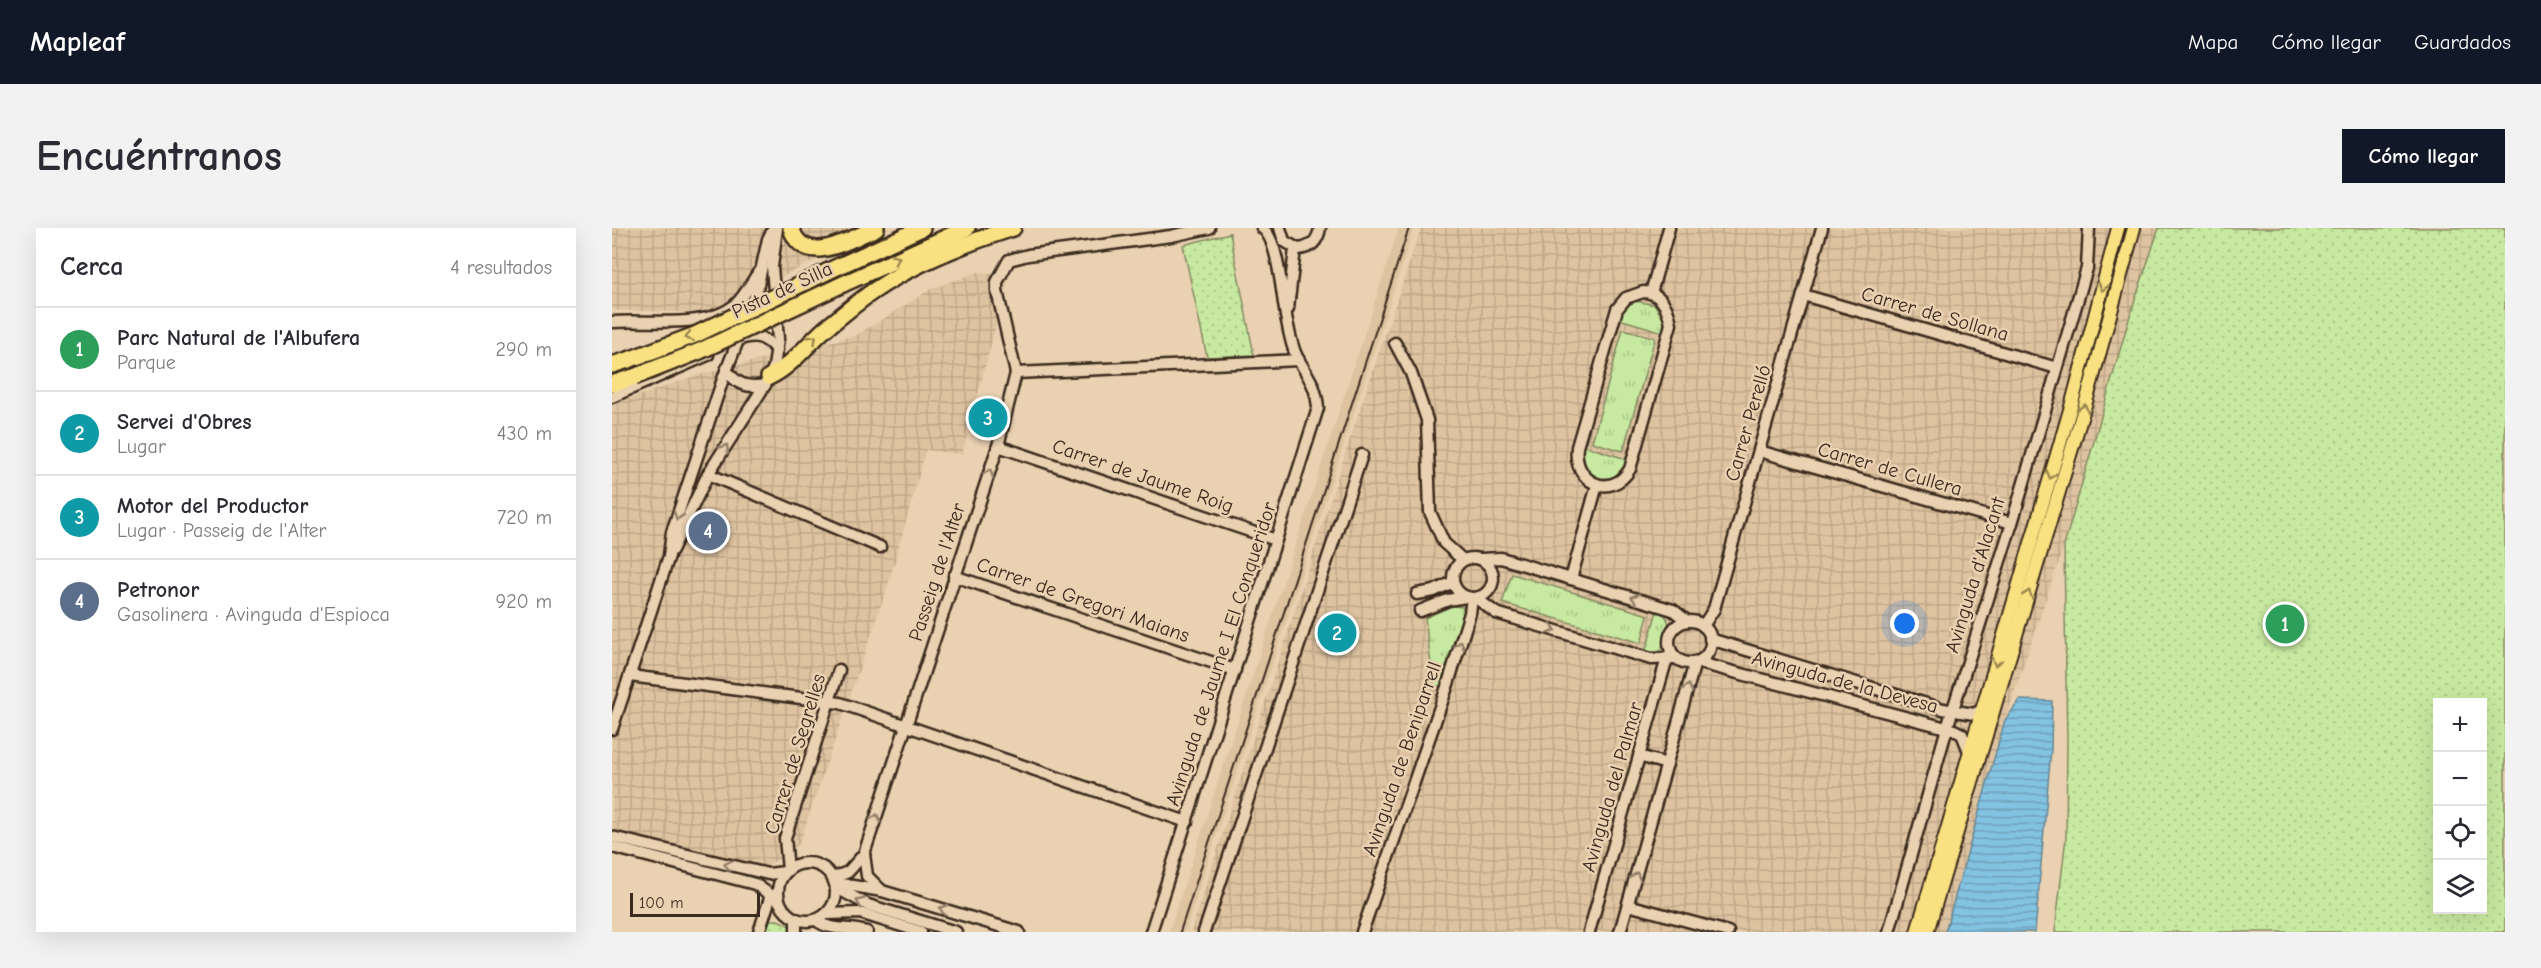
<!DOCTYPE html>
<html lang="es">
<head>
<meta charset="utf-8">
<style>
  :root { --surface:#fff; --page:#f2f2f3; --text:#2b2b33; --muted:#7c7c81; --line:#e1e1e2; --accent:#111827 }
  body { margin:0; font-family:"Comic Neue",sans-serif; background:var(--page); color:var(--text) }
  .controls { position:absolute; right:18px; bottom:18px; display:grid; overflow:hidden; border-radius:0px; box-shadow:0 6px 24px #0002 }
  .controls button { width:54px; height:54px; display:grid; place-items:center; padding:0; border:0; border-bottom:2px solid var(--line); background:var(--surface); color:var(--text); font:30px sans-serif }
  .scale { position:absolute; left:18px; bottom:15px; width:130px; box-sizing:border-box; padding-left:6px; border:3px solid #3b2a1e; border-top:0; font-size:16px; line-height:21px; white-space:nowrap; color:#3b2a1e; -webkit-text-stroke:4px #e9d1b1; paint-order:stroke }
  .you { position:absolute; left:1293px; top:396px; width:21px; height:21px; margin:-15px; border:4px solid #fff; border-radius:50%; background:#1a73e8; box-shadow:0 0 0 9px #1a73e833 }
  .badge { display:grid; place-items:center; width:39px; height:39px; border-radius:50%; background:var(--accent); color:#fff; font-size:20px; font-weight:700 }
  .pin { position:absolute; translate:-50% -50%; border:3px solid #fff; box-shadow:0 2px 6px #0006 }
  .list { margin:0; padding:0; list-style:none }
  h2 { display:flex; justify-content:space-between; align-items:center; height:78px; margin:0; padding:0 24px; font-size:26px }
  h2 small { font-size:20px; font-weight:400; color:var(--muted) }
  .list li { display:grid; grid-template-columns:39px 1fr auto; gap:18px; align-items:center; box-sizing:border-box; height:84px; padding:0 24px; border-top:2px solid var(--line) }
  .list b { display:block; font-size:22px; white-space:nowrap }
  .list p { margin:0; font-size:20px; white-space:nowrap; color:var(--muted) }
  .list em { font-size:20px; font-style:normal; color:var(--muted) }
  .icon { flex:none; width:33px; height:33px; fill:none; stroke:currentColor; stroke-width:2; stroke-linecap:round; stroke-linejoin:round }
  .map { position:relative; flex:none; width:1893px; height:704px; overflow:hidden; border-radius:0px }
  header { display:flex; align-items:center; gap:36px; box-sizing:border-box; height:84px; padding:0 30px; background:var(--accent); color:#fff }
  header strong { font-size:28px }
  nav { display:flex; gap:33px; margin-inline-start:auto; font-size:21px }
  .intro { display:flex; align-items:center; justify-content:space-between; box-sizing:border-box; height:144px; padding:0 36px }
  h1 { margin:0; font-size:42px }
  .button { padding:15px 27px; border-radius:0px; background:var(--accent); color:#fff; font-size:21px; font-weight:700 }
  main { display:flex; gap:36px; padding:0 36px }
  aside { flex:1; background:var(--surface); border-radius:0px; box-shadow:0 6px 24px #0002 }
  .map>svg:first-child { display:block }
</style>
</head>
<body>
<header>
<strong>Mapleaf</strong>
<nav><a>Mapa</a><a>Cómo llegar</a><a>Guardados</a></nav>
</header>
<div class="intro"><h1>Encuéntranos</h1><a class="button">Cómo llegar</a></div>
<main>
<aside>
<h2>Cerca<small>4 resultados</small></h2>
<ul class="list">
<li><span class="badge" style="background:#2e9e5b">1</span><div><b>Parc Natural de l'Albufera</b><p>Parque</p></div><em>290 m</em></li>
<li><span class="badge" style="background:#0f9aa8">2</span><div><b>Servei d'Obres</b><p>Lugar</p></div><em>430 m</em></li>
<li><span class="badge" style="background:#0f9aa8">3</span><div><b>Motor del Productor</b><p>Lugar · Passeig de l'Alter</p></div><em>720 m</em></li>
<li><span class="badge" style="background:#5c6f8a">4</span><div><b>Petronor</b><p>Gasolinera · Avinguda d'Espioca</p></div><em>920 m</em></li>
</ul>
</aside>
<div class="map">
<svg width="1893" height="704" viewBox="0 0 1893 704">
  <defs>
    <pattern id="industrial-grid" width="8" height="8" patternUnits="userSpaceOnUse" patternTransform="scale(1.5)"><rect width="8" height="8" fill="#dec3a0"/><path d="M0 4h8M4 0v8" fill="none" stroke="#bfa889"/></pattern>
    <pattern id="grass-tufts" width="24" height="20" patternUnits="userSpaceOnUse" patternTransform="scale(1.5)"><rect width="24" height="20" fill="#c8e9a1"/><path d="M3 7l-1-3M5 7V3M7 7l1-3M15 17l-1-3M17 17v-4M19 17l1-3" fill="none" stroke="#adc88a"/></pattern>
    <pattern id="park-dots" width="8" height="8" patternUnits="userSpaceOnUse" patternTransform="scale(1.5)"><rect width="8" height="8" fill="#c8e9a1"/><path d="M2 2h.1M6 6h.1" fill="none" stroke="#adc88a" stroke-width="1.8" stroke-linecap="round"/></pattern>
    <pattern id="water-rules" width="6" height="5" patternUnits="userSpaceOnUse" patternTransform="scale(1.5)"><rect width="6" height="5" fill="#82c3e2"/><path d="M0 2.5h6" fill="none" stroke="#6c9fb7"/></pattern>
  </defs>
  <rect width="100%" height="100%" fill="#e9d1b1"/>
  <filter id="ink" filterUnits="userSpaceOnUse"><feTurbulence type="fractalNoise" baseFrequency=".0167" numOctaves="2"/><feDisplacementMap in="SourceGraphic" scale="12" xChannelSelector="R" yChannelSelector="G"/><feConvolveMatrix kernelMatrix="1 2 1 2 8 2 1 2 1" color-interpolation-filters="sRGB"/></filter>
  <g filter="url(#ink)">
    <path fill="#dec3a0" d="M787,0H802L573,704H557Z"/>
    <g fill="url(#industrial-grid)">
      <path d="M0,0H279L202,33L95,85L0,82Z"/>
      <path d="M809,0H1547L1519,84L1452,318L1393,492L1333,704H579L737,214Z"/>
      <path d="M366,44L397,48L350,226L314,222L276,357L187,616L143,647L0,612V177L83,148L245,107L319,61Z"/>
    </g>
    <g fill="url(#grass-tufts)" stroke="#828a60" stroke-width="1.5">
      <path d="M1023,73L1043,77L1052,93L1051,104L1007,91L1012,80Z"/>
      <path d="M1011,101L1043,110L1011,223L980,214Z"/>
      <path d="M970,217L1017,232L1003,249L984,251L973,239Z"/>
      <path d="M900,346L1036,387L1029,415L890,375Z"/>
      <path d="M840,378L850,379L852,383L828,458L822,459L813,390Z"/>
      <path d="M1045,383C1064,389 1055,408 1049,422L1041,426L1033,425Z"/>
    </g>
    <g fill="url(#park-dots)" stroke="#828a60" stroke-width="1.5" fill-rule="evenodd">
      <path d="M1547,0H1893V704H1443L1454,609L1455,513L1452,318L1519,84ZM1826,475H1870V682H1826Z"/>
      <path d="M618,5L642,127L595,129L571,17Z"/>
      <path d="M156,692H166L180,699L182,704H152Z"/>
    </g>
    <path fill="url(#water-rules)" stroke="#668694" stroke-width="1.5" d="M1408,472L1440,473L1439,521L1423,704H1333L1393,492Z"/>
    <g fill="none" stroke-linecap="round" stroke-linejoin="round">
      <defs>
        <g id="minor">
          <path d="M668,0L672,13L686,21C699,20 706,13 708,0"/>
          <path d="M1031,64C1049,64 1056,80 1059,96L1018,241C999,273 960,254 965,219L1005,81L1014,70Z"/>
          <path d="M1039,65L1057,0"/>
          <path d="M1191,67L1445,140"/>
          <path d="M676,81L683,21"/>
          <path d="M0,94C36,91 95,102 124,76C133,68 139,55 146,45"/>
          <path d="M126,112C143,105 152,108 165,122"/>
          <path d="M783,115L799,145L815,192L818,284L832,315L851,332"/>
          <path d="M114,142C125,157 135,160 153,157"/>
          <path d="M404,145L687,132"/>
          <path d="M0,169L96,127"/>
          <path d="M386,218L664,312"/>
          <path d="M1147,223L1400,295"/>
          <path d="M96,246L268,319"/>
          <path d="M60,322L96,246L153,157L162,139L166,111L160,39L165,0"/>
          <circle cx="861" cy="350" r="20"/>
          <path d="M869,331L889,330L959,351L1061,382L1075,393"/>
          <path d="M342,348L623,442"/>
          <path d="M959,351L985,257"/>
          <path d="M805,366L822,363L841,354"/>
          <path d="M864,370L884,385L1039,431L1064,430"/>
          <path d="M808,383L836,372L854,369"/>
          <circle cx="1078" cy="414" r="21"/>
          <path d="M1091,398L1102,381L1210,0"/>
          <path d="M1098,411L1331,481L1362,486L1371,481"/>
          <path d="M1084,434L1342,502L1350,506L1358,526"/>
          <path d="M18,448L228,475L575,594"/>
          <path d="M0,501L57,328L60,304L111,151L144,66L156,11L162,0"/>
          <path d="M1027,528L1055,536"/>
          <path d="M0,609L156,646L173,644"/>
          <path d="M0,619L143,656L167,673"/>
          <path d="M252,626L255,648L270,663"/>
          <circle cx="195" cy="664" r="29"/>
          <path d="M176,642L173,610L227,442"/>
          <path d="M221,650L236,644L252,626L386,218L404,145L385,63V54L397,32L416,27L559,8L597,0"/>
          <path d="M224,655L270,663L407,704"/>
          <path d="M225,660L256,677L344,704"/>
          <path d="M1016,677L1116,704"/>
          <path d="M215,686L248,685L309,704"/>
          <path d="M204,692C219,704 237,698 255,704"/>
          <path d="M147,704L159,667"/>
          <path d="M184,704V691"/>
          <path d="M539,704L706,180C704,156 696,149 685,129C680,119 677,104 675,93C670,72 667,11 650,0"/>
          <path d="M592,704L750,227"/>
          <path d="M750,704L835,459L858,385L860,370"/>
          <path d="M977,704L1053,437L1059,424"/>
          <path d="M1008,704L1083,434"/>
          <path d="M1277,704L1335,500L1400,295L1475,40L1477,0"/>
        </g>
        <g id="major">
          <path d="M1305,704L1460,175L1506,0"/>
          <path d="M1315,704L1476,167L1522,0"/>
        </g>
        <g id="highway">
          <path d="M179,0C192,41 238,11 264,0"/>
          <path d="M225,39L310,0"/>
          <path d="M231,56L355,0"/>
          <path d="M0,137L16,132"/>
          <path d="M157,149C181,138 198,112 219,96C234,84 248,72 263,62C304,34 354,15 401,0"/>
          <path d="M0,156L22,149"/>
        </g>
      </defs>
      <use href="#minor" stroke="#3b2a1e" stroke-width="15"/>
      <use href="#major" stroke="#3b2a1e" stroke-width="16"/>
      <use href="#highway" stroke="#3b2a1e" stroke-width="20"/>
      <use href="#minor" stroke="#e9d1b1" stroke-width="10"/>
      <use href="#major" stroke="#f9e181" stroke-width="12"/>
      <use href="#highway" stroke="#f9e181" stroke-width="15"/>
      <path stroke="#3b2a1e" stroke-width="2" d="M568,704L797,0"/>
      <defs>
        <g id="highway-bridge">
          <path d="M16,132L83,107L225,39"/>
          <path d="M22,149L88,123L231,56"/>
        </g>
      </defs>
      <use href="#highway-bridge" stroke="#3b2a1e" stroke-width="20" stroke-linecap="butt"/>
      <use href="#highway-bridge" stroke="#f9e181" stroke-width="15"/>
    </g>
    <defs><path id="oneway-chevron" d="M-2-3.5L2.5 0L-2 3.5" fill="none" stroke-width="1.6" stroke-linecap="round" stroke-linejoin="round" transform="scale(1.5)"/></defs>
    <g stroke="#9a8650">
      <use href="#oneway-chevron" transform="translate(284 31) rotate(-25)"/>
      <use href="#oneway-chevron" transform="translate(1491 59) rotate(105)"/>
      <use href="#oneway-chevron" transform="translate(77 109) rotate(159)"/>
      <use href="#oneway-chevron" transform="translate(201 111) rotate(-44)"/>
      <use href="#oneway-chevron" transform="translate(1472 180) rotate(-73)"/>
      <use href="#oneway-chevron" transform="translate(1439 247) rotate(106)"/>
      <use href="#oneway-chevron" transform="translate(1416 366) rotate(-73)"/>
      <use href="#oneway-chevron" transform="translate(1384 434) rotate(106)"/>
    </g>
    <g stroke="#927e68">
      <use href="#oneway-chevron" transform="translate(113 220) rotate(-58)"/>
      <use href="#oneway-chevron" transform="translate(377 245) rotate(-71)"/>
      <use href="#oneway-chevron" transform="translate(66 288) rotate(109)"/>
      <use href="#oneway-chevron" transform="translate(1023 370) rotate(-163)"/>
      <use href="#oneway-chevron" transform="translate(940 401) rotate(16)"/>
      <use href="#oneway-chevron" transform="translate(848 417) rotate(-72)"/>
      <use href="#oneway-chevron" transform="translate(1076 460) rotate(-75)"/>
      <use href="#oneway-chevron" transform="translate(264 590) rotate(-72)"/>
      <use href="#oneway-chevron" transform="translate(116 637) rotate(-168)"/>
      <use href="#oneway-chevron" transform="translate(1024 648) rotate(-74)"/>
      <use href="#oneway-chevron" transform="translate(248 674) rotate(-157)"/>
      <use href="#oneway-chevron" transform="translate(331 681) rotate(-163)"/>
    </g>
  </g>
  <g text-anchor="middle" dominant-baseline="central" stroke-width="5" stroke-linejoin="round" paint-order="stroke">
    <g font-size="20" fill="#3b2a1e" stroke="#e9d1b1">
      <text transform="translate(170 62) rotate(-25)">Pista de Silla</text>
      <text transform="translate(1323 86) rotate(16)">Carrer de Sollana</text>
      <text transform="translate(1136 195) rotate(-74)">Carrer Perelló</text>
      <text transform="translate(1278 241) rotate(16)">Carrer de Cullera</text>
      <text transform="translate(531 248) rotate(19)">Carrer de Jaume Roig</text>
      <text transform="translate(325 344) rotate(-72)">Passeig de l'Alter</text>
      <text transform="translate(1363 347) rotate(-73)">Avinguda d'Alacant</text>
      <text transform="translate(471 372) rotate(19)">Carrer de Gregori Maians</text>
      <text transform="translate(609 426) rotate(-72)">Avinguda de Jaume I El Conqueridor</text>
      <text transform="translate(1233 454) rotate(15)">Avinguda de la Devesa</text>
      <text transform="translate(183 526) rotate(-73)">Carrer de Segrelles</text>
      <text transform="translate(790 531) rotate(-71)">Avinguda de Beniparrell</text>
      <text transform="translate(1000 559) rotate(-74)">Avinguda del Palmar</text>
    </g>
  </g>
</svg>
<div class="controls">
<button>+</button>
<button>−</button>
<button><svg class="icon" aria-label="locate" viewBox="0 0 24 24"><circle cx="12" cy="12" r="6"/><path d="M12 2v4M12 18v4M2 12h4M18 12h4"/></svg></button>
<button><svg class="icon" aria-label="layers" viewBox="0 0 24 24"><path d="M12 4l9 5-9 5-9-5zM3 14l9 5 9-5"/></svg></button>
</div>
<div class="scale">100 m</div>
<div class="you"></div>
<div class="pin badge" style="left:1673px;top:396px;background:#2e9e5b">1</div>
<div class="pin badge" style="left:725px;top:405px;background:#0f9aa8">2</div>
<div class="pin badge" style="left:376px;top:190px;background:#0f9aa8">3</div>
<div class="pin badge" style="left:96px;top:303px;background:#5c6f8a">4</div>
</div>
</main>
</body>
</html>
